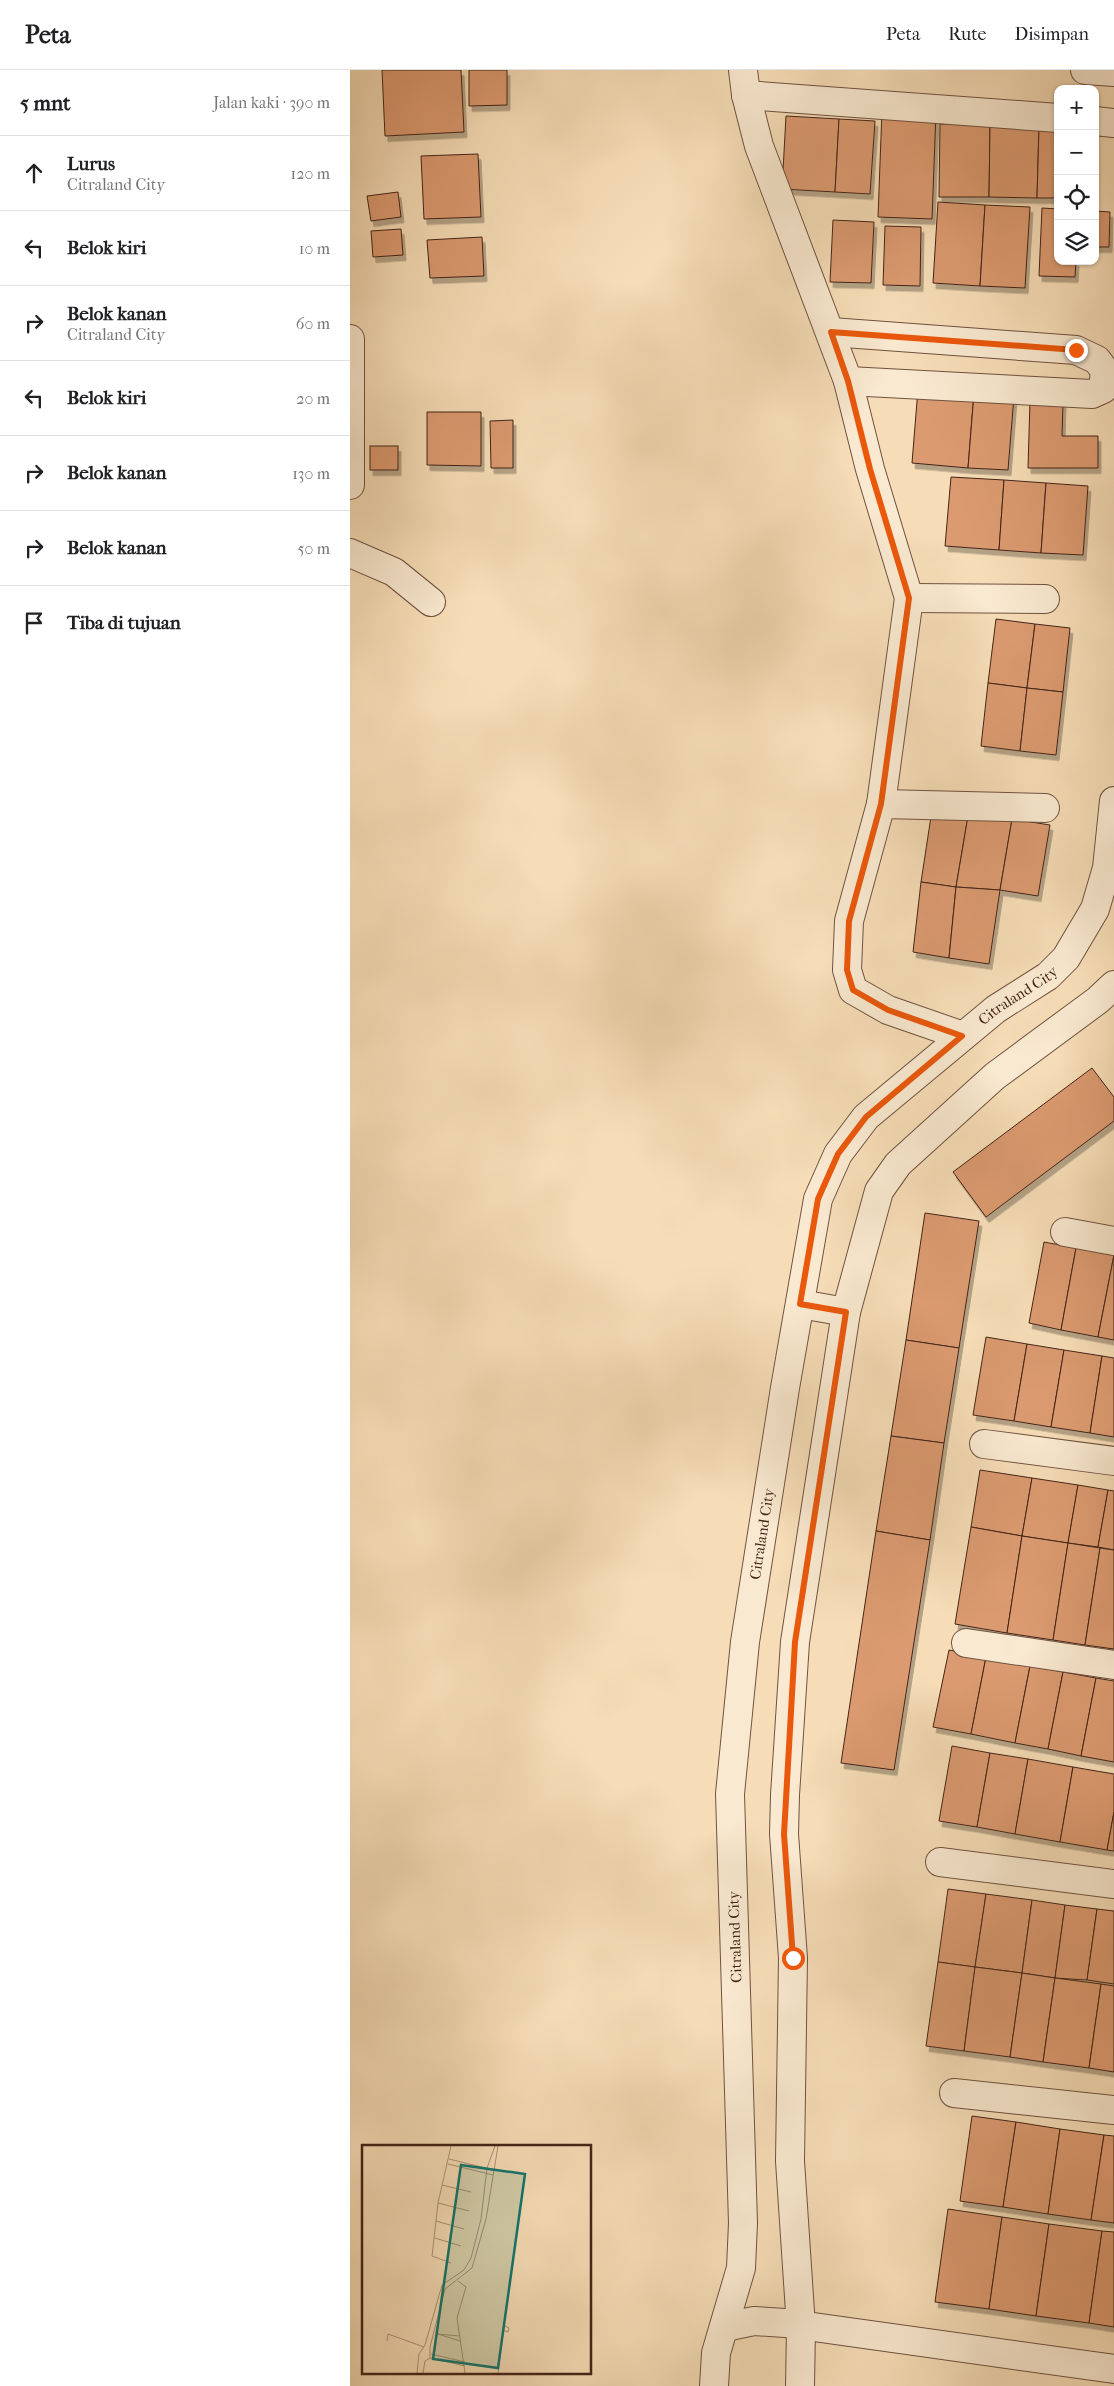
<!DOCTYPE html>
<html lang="id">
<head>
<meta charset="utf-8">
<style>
  :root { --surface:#fff; --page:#f2f2f2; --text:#202124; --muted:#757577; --line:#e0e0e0 }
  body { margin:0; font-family:"IM FELL French Canon",serif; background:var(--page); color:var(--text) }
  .controls { position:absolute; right:15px; top:15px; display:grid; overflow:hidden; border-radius:10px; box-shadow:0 1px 4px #0004 }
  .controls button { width:45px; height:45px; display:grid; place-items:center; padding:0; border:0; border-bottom:1px solid var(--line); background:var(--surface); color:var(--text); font:25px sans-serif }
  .stop { position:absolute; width:15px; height:15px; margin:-11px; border:4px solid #ea580c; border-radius:50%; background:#fff }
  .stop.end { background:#ea580c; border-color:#fff; box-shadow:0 1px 5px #0008 }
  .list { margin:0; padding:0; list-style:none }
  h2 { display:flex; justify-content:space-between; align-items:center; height:65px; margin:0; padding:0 20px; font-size:21px }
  h2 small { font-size:16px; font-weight:400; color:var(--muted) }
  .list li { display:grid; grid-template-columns:32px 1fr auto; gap:15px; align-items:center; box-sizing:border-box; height:75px; padding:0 20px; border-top:1px solid var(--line) }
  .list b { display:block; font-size:19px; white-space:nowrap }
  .list p { margin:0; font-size:16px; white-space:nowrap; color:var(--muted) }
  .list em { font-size:16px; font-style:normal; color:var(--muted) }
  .icon { flex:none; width:28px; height:28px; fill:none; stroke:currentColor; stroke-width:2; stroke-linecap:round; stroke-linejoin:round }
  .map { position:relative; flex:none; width:764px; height:2316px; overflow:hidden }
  header { display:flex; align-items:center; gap:30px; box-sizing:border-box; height:70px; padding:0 25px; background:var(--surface); border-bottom:1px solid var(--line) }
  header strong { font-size:24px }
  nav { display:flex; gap:28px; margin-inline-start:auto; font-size:18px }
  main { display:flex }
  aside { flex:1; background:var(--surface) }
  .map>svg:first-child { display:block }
</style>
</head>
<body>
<header>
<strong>Peta</strong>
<nav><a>Peta</a><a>Rute</a><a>Disimpan</a></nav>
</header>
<main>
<aside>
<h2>5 mnt<small>Jalan kaki · 390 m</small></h2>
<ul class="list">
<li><svg class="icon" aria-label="ahead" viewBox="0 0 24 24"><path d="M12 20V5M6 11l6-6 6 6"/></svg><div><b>Lurus</b><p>Citraland City</p></div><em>120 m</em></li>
<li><svg class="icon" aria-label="left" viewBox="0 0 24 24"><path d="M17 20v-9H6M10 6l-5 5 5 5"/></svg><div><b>Belok kiri</b></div><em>10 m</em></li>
<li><svg class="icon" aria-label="right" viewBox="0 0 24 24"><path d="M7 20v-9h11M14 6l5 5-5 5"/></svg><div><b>Belok kanan</b><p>Citraland City</p></div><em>60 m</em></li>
<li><svg class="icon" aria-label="left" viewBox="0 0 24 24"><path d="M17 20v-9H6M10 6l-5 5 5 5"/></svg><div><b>Belok kiri</b></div><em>20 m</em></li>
<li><svg class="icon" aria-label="right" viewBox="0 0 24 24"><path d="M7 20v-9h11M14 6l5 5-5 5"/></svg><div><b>Belok kanan</b></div><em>130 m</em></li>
<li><svg class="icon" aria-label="right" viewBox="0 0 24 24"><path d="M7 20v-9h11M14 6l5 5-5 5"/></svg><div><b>Belok kanan</b></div><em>50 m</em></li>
<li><svg class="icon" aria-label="arrive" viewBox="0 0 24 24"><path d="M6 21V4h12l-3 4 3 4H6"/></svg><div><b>Tiba di tujuan</b></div></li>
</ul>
</aside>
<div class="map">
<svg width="764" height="2316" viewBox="0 0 764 2316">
  <defs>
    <filter id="shadow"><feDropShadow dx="3" dy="5.5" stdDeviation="0" flood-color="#0004"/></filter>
  </defs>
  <rect width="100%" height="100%" fill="#f6ddb7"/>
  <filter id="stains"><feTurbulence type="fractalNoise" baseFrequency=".004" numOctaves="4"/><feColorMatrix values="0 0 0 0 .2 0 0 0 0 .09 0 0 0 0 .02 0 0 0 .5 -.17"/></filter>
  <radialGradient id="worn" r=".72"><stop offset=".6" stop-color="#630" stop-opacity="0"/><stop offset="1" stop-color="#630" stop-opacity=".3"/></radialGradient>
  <g fill="#db9a6f" stroke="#432418" filter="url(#shadow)">
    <path d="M32,0H111L114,62L35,66Z"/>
    <path d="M119,0H157V35L119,36Z"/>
    <path d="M532,40L586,42L582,149L528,147Z"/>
    <path d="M436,46L489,49L485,122L432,119Z"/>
    <path d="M489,49L525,51L520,124L485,122Z"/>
    <path d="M590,54L640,55L639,127H589Z"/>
    <path d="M640,55L689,56L687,128L639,127Z"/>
    <path d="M689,56H708V128H687Z"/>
    <path d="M128,84L131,147L74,149L71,86Z"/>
    <path d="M48,122L51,147L21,151L17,126Z"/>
    <path d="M588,132L635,135L630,216L583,213Z"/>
    <path d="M635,135L680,137L675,218L630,216Z"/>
    <path d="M692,138L708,139V191H726L725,207L689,206Z"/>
    <path d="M745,141L760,142L759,177H745Z"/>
    <path d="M483,150L524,152L521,213L480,212Z"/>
    <path d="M535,156L571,157L570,216L533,215Z"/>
    <path d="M51,159L53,185L23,187L21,161Z"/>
    <path d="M132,167L134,206L80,208L77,170Z"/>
    <path d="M568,319L624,323L618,398L562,393Z"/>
    <path d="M624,323L664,326L658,400L618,398Z"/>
    <path d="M680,331L713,332L712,366H748V398H678Z"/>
    <path d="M77,342H131V396L77,395Z"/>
    <path d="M163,350V398H141L140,351Z"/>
    <rect x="20" y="376" width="28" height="24"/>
    <path d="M601,407L654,410L649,480L595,476Z"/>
    <path d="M654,410L696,413L691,483L649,480Z"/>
    <path d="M696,413L738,416L733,485L691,483Z"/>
    <path d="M646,549L685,554L677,618L638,613Z"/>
    <path d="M685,554L720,558L713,622L677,618Z"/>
    <path d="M638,613L677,618L670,681L631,676Z"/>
    <path d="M677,618L713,622L706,685L670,681Z"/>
    <path d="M582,740L618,746L606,817L571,812Z"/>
    <path d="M618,746L662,749L650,820L606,817Z"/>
    <path d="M662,749L700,755L688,826L650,820Z"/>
    <path d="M571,812L606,817L599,888L563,882Z"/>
    <path d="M606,817L650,820L639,894L599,888Z"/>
    <path d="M742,998L764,1027V1051L636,1147L603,1102Z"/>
    <path d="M575,1143L629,1151L609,1278L556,1270Z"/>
    <path d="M694,1172L726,1178L711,1260L679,1253Z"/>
    <path d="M726,1178L764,1185L748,1267L711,1260Z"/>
    <path d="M764,1185V1270L748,1267Z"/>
    <path d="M636,1267L677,1274L664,1351L623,1345Z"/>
    <path d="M556,1270L609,1278L594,1373L541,1366Z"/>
    <path d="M677,1274L714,1280L701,1357L664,1351Z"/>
    <path d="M714,1280L752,1286L740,1363L701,1357Z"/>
    <path d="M752,1286L764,1288V1367L740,1363Z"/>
    <path d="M541,1366L594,1373L580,1470L526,1461Z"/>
    <path d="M630,1400L682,1408L672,1466L621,1457Z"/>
    <path d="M682,1408L728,1415L718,1473L672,1466Z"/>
    <path d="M728,1415L758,1420L748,1477L718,1473Z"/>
    <path d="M758,1420L764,1421V1480L748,1477Z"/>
    <path d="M621,1457L672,1466L657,1563L605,1554Z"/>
    <path d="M526,1461L580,1470L544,1700L491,1693Z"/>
    <path d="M672,1466L718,1473L703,1570L657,1563Z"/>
    <path d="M718,1473L750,1478L735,1575L703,1570Z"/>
    <path d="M750,1478L764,1480V1579L735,1575Z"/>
    <path d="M599,1580L636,1587L621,1664L583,1657Z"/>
    <path d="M636,1587L680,1596L665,1673L621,1664Z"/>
    <path d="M680,1596L713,1602L698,1679L665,1673Z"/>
    <path d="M713,1602L746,1608L731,1686L698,1679Z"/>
    <path d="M746,1608L764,1611V1692L731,1686Z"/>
    <path d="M602,1676L640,1683L627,1757L589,1751Z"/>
    <path d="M640,1683L678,1689L665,1764L627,1757Z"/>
    <path d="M678,1689L723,1697L710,1772L665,1764Z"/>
    <path d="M723,1697L764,1704V1742L757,1780L710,1772Z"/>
    <path d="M764,1742V1781L757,1780Z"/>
    <path d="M598,1819L636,1824L625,1897L588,1892Z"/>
    <path d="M636,1824L682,1830L672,1903L625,1897Z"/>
    <path d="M682,1830L715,1835L705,1908L672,1903Z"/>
    <path d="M715,1835L747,1839L737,1910L705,1908Z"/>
    <path d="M747,1839L764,1841V1914L737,1910Z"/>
    <path d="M588,1892L625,1897L614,1981L576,1976Z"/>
    <path d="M625,1897L672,1903L660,1987L614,1981Z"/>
    <path d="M672,1903L705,1908L693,1992L660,1987Z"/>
    <path d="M705,1908L751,1914L739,1998L693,1992Z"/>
    <path d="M751,1914L764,1916V2002L739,1998Z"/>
    <path d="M622,2046L666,2052L653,2137L610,2131Z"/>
    <path d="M666,2052L710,2059L698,2144L653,2137Z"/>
    <path d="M710,2059L754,2065L741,2150L698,2144Z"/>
    <path d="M754,2065L764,2066V2153L741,2150Z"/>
    <path d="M598,2139L652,2147L639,2239L585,2232Z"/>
    <path d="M652,2147L699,2154L686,2246L639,2239Z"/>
    <path d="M699,2154L752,2161L739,2253L686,2246Z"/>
    <path d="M752,2161L764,2162V2257L739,2253Z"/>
  </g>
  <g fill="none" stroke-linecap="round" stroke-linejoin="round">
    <defs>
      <g id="minor">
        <path d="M393,0L396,25L409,76L498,311L520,399L559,528L531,734L499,851L497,900L503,920L538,940L613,966"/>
        <path d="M735,0L764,2"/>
        <path d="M396,25L708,48"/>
        <path d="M745,51L764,53"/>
        <path d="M481,262L726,280L747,290L755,301L753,319L742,324L498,311"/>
        <path d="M0,269V415"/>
        <path d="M0,483L44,502L81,532"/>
        <path d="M559,528L695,529"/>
        <path d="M531,734L695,738"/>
        <path d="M715,1162L764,1171"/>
        <path d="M450,1234L496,1242"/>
        <path d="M634,1374L764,1391"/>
        <path d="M616,1573L764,1595"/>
        <path d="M590,1792L764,1814"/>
        <path d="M604,2023L764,2040"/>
        <path d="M375,2257L404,2251L435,2253L764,2299"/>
        <path id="s1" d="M364,2316L366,2283L391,2198L393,2153L380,1724L395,1572L435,1318L468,1129L488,1084L516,1047L646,939L698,906L716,888L745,839L757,798L764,731"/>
        <path d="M450,2316L451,2257L440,2091L443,1888L434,1764L435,1725L445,1572L496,1242L529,1121L548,1094L645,1006L748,930L764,915"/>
      </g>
    </defs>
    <use href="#minor" stroke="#705240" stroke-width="30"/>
    <use href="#minor" stroke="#f9e9d0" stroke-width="28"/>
  </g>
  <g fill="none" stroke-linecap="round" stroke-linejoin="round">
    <path stroke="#ea580c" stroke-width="6" d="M443,1888L434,1764L445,1572L496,1242L450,1234L468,1129L488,1084L516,1047L612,966L538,940L503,920L497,900L499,851L531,734L559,528L520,399L498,311L481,262L726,280"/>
  </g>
  <g text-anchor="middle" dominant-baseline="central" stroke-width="4.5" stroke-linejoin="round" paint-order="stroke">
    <g font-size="15" fill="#432418" stroke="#f9e9d0">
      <text stroke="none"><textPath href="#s1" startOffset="1488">Citraland City</textPath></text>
      <text stroke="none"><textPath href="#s1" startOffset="858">Citraland City</textPath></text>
      <text transform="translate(385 1867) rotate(-92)">Citraland City</text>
    </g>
  </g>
  <g transform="translate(12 2075)">
    <rect width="229" height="229" fill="#f6ddb7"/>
    <path fill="none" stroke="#ae9377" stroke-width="1" d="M89,1L76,58L70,111L89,118M87,14L132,25M86,19L131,30M80,40L109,47M76,58L107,66M74,76L102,84M73,93L99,101M96,136L104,142L95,173L103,228M97,191L76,189L98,196M25,196L26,189L62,202M69,209L103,217M68,213L103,221M55,228L57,209L63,200L80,140L102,125L109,113L119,74L125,23L133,1M61,228L63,216L68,213V202L83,144L110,123L124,74L136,1M136,228L141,185L143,181L147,183L146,187L141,185"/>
    <path fill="#0f766e" fill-opacity="0.15" stroke="#0f766e" stroke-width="2.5" d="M99,20L163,29L136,223L71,214Z"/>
    <rect width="229" height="229" fill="none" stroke="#432418" stroke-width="2.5"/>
  </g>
  <rect width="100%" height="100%" filter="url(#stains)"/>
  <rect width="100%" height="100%" fill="url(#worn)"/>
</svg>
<div class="controls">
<button>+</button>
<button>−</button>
<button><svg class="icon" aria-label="locate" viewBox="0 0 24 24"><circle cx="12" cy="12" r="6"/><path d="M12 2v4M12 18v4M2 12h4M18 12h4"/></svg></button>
<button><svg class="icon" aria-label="layers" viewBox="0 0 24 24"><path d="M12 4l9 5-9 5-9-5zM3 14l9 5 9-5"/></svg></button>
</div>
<div class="stop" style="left:443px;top:1888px"></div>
<div class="stop end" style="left:726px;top:280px"></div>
</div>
</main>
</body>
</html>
